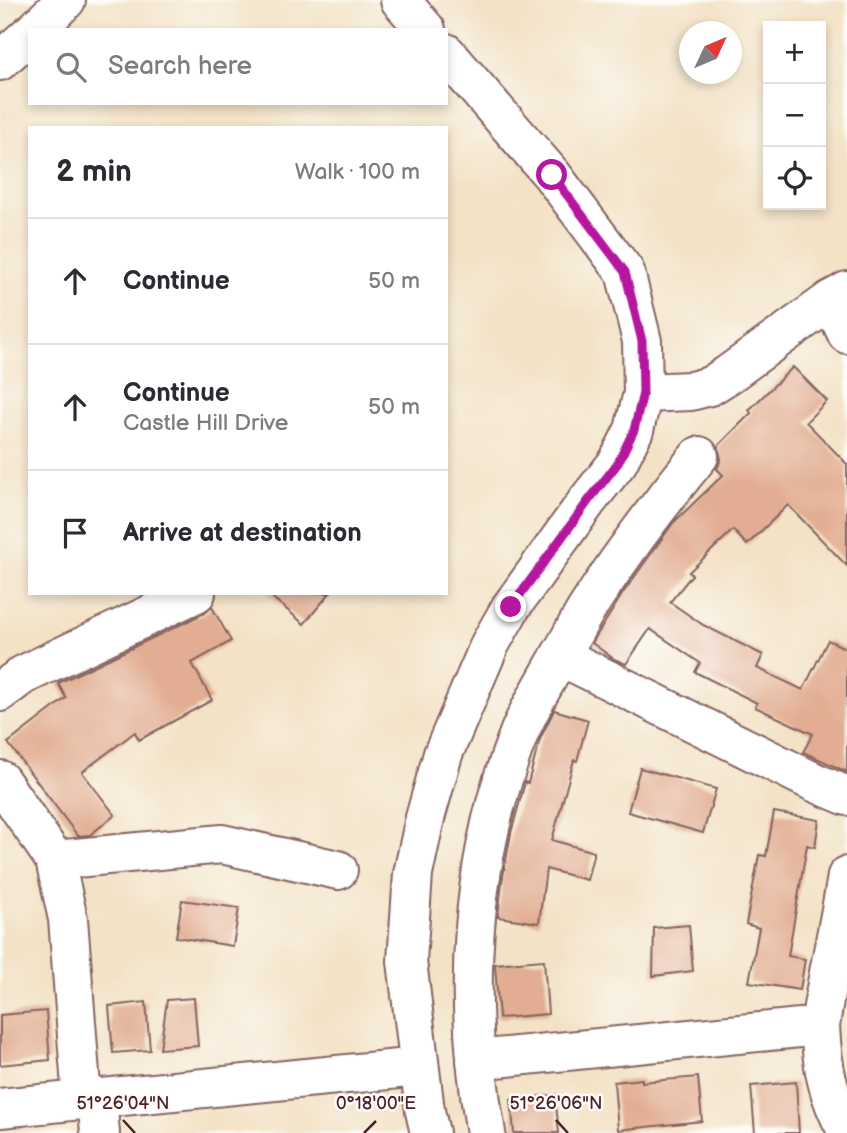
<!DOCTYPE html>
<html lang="en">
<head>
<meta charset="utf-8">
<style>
  :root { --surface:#fff; --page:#f7f7f7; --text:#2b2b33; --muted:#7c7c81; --line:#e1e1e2 }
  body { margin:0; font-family:"Balsamiq Sans",sans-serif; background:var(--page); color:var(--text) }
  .controls { position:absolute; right:21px; top:21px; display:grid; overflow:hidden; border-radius:0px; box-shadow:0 4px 10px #0003 }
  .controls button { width:63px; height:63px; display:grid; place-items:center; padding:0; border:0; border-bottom:2px solid var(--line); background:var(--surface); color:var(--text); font:35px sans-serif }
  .compass { position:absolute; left:679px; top:21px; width:63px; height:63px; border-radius:50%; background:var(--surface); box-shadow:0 4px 10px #0003; rotate:46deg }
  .stop { position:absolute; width:21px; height:21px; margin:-16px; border:5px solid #b5179e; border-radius:50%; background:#fff }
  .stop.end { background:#b5179e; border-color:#fff; box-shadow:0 2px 7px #0008 }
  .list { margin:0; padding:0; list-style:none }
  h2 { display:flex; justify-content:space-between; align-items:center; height:91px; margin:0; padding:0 28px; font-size:30px }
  h2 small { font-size:23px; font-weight:400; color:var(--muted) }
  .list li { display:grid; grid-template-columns:46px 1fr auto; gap:21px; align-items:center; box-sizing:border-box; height:126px; padding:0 28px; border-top:2px solid var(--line) }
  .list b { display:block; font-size:26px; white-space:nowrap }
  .list p { margin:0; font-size:23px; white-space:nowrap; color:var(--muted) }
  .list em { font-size:23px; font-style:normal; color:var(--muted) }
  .icon { flex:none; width:38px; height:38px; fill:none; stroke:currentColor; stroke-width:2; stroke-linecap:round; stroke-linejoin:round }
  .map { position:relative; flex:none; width:847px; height:1133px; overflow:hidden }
  .search { position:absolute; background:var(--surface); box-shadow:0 4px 10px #0003; left:28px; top:28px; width:420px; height:77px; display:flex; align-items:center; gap:18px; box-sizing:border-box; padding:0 24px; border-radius:0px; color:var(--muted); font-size:26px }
  .panel { position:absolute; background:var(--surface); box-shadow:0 4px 10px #0003; left:28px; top:126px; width:420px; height:469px; border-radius:0px }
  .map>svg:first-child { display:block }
</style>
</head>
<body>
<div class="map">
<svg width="847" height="1133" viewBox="0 0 847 1133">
  <rect width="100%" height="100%" fill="#fdfcf7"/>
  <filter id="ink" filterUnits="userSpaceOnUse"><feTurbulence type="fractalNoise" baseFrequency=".0143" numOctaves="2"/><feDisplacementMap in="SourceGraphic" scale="14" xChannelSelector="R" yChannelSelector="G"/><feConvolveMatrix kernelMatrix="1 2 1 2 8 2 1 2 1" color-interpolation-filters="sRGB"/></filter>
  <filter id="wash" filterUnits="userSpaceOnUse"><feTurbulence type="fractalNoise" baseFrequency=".00686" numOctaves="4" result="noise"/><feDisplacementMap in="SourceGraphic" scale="28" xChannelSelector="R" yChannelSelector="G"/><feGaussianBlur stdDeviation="1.57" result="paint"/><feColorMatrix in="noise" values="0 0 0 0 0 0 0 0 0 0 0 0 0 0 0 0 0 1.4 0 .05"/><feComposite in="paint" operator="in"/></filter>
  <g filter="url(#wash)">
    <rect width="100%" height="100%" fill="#f3e2c6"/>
    <g id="blocks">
      <g fill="#e2ad92">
        <path d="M793,367L827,401L806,422L847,464V566L788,505L747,545L733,530L689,572L692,575L670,602L703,625L763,655L757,668L803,690L828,640L847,649V772L803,752L813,734L755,707L757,703L695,672L700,663L650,629L626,664L614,659L592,643L623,593L673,523L723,475L717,469L721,459L718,446L751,413L749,410Z"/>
        <path d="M267,593H330L304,624Z"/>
        <path d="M212,607L231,641L192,663L212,700L139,740L135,732L82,772L115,815L90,835L78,836L8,743L66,698L58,683L205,613Z"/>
        <path d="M554,710L588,720L577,761L574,760L552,840L594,852L587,880L546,869L539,923L498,917L502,882L511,833L524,786L525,782L528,783L540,739Z"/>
        <path d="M640,768L716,789L703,833L628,812Z"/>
        <path d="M774,812L819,820L815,847L807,845L788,956L805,959L800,990L749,982L759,928L746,924L759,855L766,856Z"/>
        <path d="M182,900L239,908L233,946L176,937Z"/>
        <path d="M689,925L693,971L653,976L654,928Z"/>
        <path d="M544,960L548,1014L499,1018L495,964Z"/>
        <path d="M194,998L198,1046L160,1049L167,1000Z"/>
        <path d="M146,1002L150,1050L113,1053L109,1006Z"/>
        <path d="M46,1011L50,1060L0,1065V1015Z"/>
        <path d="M698,1077L702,1121L618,1130L614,1082L642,1079V1082Z"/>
        <path d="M796,1082L799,1133H755L751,1086Z"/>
        <path d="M555,1095L559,1133H514L511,1099Z"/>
      </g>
    </g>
  </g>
  <g filter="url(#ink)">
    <use href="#blocks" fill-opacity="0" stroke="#856361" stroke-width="2"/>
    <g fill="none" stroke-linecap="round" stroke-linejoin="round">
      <defs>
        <g id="street">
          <path d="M400,0L426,30"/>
          <path d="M35,30L66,0"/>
          <path d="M0,61L30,34"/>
          <path d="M831,300L847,334"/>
          <path d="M643,393L691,391L710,386L729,374L831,300L847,291"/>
          <path d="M560,656L814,782L847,796"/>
          <path d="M0,692L23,675L196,593"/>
          <path d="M0,780L55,860L68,919L82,1100"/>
          <path d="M55,860L222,844L338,870"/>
          <path d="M820,1026C822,1065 827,1095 847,1130"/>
          <path d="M476,1060L820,1026C827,976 839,926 847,876"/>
          <path d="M97,1098L100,1133"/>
          <path d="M0,1108L419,1067"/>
          <path d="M430,1133L425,1111L407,961L413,874L425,818L443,754L490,644L511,607L588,500L618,462L634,430L643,393L642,341L625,272L552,175L446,53"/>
          <path d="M486,1133C462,999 469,858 520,731C531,705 546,681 560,656C569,641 577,625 586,610C620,556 658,506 699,456"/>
        </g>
      </defs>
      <use href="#street" stroke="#856361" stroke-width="42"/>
      <use href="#street" stroke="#fff" stroke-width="38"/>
    </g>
  </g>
  <g fill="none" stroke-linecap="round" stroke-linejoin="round" filter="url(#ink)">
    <path stroke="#b5179e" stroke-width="9" d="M511,607L589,500L618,463L634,430L643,393L642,341L625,272L552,175"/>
  </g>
  <path fill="none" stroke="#4a1f2b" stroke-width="2.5" d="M123,1120L135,1133M556,1120L568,1133M364,1133L376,1121"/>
  <g font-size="18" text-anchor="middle" fill="#4a1f2b" stroke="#fdfcf7" stroke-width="5" stroke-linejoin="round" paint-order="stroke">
    <text x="123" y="1109">51°26'04"N</text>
    <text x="556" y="1109">51°26'06"N</text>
    <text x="376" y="1109">0°18'00"E</text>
  </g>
</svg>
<div class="controls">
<button>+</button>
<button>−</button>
<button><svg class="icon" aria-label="locate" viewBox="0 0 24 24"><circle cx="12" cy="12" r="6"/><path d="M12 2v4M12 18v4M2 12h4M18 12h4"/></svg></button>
</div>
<svg class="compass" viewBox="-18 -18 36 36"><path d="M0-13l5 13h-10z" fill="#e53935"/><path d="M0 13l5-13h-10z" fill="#7c7c81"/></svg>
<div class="stop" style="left:552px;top:175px"></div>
<div class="stop end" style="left:511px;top:607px"></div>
<div class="search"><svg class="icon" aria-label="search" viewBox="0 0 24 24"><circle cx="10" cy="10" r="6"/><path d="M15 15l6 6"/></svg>Search here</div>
<section class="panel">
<h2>2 min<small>Walk · 100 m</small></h2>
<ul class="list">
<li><svg class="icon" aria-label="ahead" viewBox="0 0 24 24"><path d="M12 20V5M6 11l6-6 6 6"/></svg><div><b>Continue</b></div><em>50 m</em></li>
<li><svg class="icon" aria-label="ahead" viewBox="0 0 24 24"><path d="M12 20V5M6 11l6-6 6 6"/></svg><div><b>Continue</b><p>Castle Hill Drive</p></div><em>50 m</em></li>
<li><svg class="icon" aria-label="arrive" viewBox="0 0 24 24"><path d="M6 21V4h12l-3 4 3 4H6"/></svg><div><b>Arrive at destination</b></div></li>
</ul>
</section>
</div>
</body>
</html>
